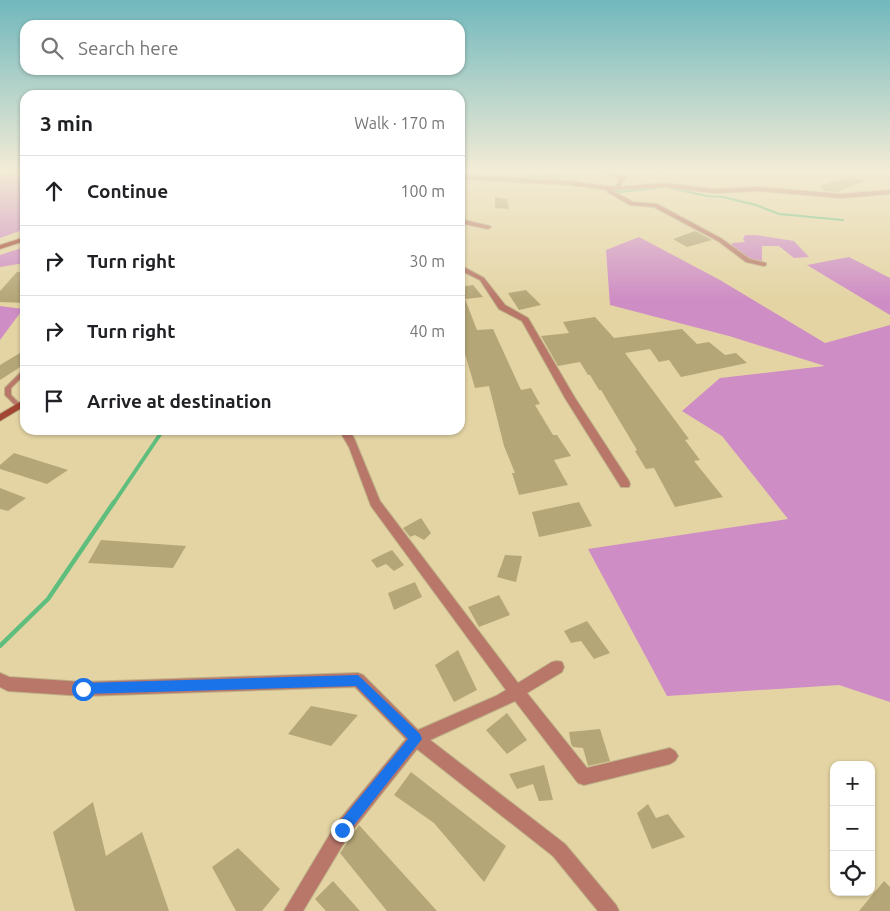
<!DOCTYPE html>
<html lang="en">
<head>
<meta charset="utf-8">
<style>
  :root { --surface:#fff; --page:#f2f2f2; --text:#202124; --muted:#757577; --line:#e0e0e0 }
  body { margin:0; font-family:Ubuntu,sans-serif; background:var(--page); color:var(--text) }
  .controls { position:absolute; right:15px; bottom:15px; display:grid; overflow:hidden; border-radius:10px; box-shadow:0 1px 4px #0004 }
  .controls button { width:45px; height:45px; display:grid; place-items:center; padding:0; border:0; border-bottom:1px solid var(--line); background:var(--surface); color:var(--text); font:25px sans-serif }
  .stop { position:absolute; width:15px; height:15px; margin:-11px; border:4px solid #1a73e8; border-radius:50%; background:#fff }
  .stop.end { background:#1a73e8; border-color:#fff; box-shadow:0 1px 5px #0008 }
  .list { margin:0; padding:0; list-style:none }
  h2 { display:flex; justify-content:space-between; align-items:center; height:65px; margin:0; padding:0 20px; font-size:21px }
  h2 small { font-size:16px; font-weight:400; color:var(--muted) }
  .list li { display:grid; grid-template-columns:32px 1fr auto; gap:15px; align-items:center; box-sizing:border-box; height:70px; padding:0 20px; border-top:1px solid var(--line) }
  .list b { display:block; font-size:19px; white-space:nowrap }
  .list em { font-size:16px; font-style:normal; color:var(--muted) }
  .icon { flex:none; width:28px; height:28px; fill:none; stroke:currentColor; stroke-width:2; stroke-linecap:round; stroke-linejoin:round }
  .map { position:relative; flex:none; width:890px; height:911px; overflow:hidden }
  .search { position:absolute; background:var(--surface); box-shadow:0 1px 4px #0004; left:20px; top:20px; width:445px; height:55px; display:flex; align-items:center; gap:12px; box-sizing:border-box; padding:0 18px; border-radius:15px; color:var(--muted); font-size:19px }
  .panel { position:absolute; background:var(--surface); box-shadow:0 1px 4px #0004; left:20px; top:90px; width:445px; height:345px; border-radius:15px }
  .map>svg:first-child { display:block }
</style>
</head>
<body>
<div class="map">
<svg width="890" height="911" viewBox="0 0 890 911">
  <rect width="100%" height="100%" fill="#e4d4a4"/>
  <g fill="#ce8dc4">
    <path d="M0,172H25V229L0,238Z"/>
    <path d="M745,235H756L794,241L809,257L794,258L779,246H762V261L749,259L732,247V243L745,242L743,239Z"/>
    <path d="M639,237L720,280L825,343L890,325V702L839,685L667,696L588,549L788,519L722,436L682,411L720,378L825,366L729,336L610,305L606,250Z"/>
    <path d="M25,247V263L0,267V255Z"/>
    <path d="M849,257L890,278V315L807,265Z"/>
    <path d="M0,306L23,309L0,340Z"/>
  </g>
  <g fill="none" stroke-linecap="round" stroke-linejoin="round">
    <g stroke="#5fbe7d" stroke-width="2">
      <path d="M548,172L561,181L576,186"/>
      <path d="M607,189L620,192L666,187L707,196L723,197L756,205L779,214L843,220"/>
    </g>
    <path stroke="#5fbe7d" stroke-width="4" d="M113,504L163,430"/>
    <path stroke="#5fbe7d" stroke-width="4.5" d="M0,646L48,599L114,502"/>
  </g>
  <g fill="#b5a678">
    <path d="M524,172H534L538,176L563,172L559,179L527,177Z"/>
    <path d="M849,177L865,181L837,192L824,191L819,186Z"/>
    <path d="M495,197L507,199L509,209L495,208Z"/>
    <path d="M695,231L712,240L687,247L673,239Z"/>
    <path d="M17,272H25V303L0,302V291Z"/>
    <path d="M473,285L483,297L465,299L477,330L493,329L521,390L531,388L540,404L535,405L553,435H557L571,456L554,460L568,485L519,495L512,473H515L504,446L489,386L475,388L460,337V287Z"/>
    <path d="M526,290L541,305L519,310L508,293Z"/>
    <path d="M595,317L614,338L682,329L697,344L709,342L725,355L736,353L747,363L681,377L669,360L659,362L650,349L625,353L689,439L685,440L700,460L694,461L723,497L675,507L654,468L646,469L635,451L637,450L601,390H599L590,375H588L580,362L558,366L541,336L569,333L563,322Z"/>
    <path d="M25,350V364L0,380V365Z"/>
    <path d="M14,453L68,470L47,484L0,469V465Z"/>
    <path d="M0,488L26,498L8,511L0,509Z"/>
    <path d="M579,502L592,526L539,537L532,512Z"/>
    <path d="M421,518L431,533L424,540L415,535L410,537L403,528Z"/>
    <path d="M101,540L186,546L173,568L88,563Z"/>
    <path d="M392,550L404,565L394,571L386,564L377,568L371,560Z"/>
    <path d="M505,555L522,556L516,582L497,577Z"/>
    <path d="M415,582L422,597L394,610L388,593Z"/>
    <path d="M499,595L510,615L479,627L468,607Z"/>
    <path d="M587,621L610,653L594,659L581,641L571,643L564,631Z"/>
    <path d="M458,650L477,690L454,702L435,665Z"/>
    <path d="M311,706L358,715L331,746L288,734Z"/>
    <path d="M507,713L527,740L507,754L486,730Z"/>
    <path d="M600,729L610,761L588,766L583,748L573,747L571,744L569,732Z"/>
    <path d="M544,765L553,800L539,801L533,784L517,789L509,774Z"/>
    <path d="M411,772L506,846L484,882L434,823L394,795Z"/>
    <path d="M93,802L106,856L142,832L169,911H75L53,832Z"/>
    <path d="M648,804L656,818L668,814L685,837L652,849L637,813Z"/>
    <path d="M359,825L437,911H387L340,853Z"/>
    <path d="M238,848L280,889L262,911H236L212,867Z"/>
    <path d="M333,881L360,911H326L315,899Z"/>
    <path d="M884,881L890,887V911H859Z"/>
  </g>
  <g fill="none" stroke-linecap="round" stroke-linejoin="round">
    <defs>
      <path id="lane" d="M25,369V374L11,388V395L22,406L19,408L17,407L5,395V388L23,370Z"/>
      <g id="street">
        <path d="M600,172H608L626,177L620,187L665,183L715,189L758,187L841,194L890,190V194L841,198L758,191L715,193L665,187L611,190L633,202L657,204L722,239L750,259L766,263V265L764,266L746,262L718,241L654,207L630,205L607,192L608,190L570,185L460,179V175L570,181L615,187L620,179Z"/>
        <path d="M654,172H667L665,174Z"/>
        <path d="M460,219L490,226L491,227L488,229L460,223Z"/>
        <path d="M460,265L484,278L505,305L528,318L575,398L629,481L630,484L629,487H621L565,398L522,321L499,309L480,280L460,270Z"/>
        <path d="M339,430H349L354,438L380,501L518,683L552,662L557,661L562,662L564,667L562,672L527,693L587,768L670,748L675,751L678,756L675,761L670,764L584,785L578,783L515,701L430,740L565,844L616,905L619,911H598L553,856L417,749L348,836L303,911H284L336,824L406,739L355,687L83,696L8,691L0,687V673L9,677L83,682L358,673L363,675L418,730L496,696L506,690L371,506L349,447Z"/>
      </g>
      <g id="secondary">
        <path d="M25,237V241L0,249V245Z"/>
        <path d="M25,399V406L0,421V414Z"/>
      </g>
    </defs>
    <use href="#lane" stroke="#beb187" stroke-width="2"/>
    <use href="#street" stroke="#beb187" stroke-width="2"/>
    <use href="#secondary" stroke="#beb187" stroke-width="2"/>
    <use href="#lane" fill="#b87769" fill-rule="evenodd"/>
    <use href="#street" fill="#b87769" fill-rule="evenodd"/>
    <use href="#secondary" fill="#a34533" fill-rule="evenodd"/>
  </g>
  <linearGradient id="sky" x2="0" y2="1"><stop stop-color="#71b8bd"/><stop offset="0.57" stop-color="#f3ecd6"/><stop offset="1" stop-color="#f3ecd6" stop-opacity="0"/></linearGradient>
  <rect width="890" height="300" fill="url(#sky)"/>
  <path fill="#1a73e8" d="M358,675L420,734L422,739L347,834L342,836L337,834L335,830L337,825L408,739L356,686L83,694L77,689L83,683Z"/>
</svg>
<div class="controls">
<button>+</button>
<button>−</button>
<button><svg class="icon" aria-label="locate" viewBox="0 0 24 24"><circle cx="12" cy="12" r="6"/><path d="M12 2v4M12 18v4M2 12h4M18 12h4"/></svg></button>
</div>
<div class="stop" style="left:83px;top:689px"></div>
<div class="stop end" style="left:342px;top:830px"></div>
<div class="search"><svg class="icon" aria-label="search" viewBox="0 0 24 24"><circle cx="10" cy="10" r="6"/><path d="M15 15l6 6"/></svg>Search here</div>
<section class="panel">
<h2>3 min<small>Walk · 170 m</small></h2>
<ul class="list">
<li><svg class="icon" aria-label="ahead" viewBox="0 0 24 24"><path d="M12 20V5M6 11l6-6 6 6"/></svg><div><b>Continue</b></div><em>100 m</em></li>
<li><svg class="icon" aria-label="right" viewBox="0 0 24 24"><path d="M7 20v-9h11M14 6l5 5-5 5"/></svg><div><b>Turn right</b></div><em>30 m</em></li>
<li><svg class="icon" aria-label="right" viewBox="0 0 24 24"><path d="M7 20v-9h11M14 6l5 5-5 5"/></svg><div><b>Turn right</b></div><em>40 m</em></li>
<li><svg class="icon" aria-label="arrive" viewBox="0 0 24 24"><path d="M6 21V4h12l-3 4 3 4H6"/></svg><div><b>Arrive at destination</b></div></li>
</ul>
</section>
</div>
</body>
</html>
